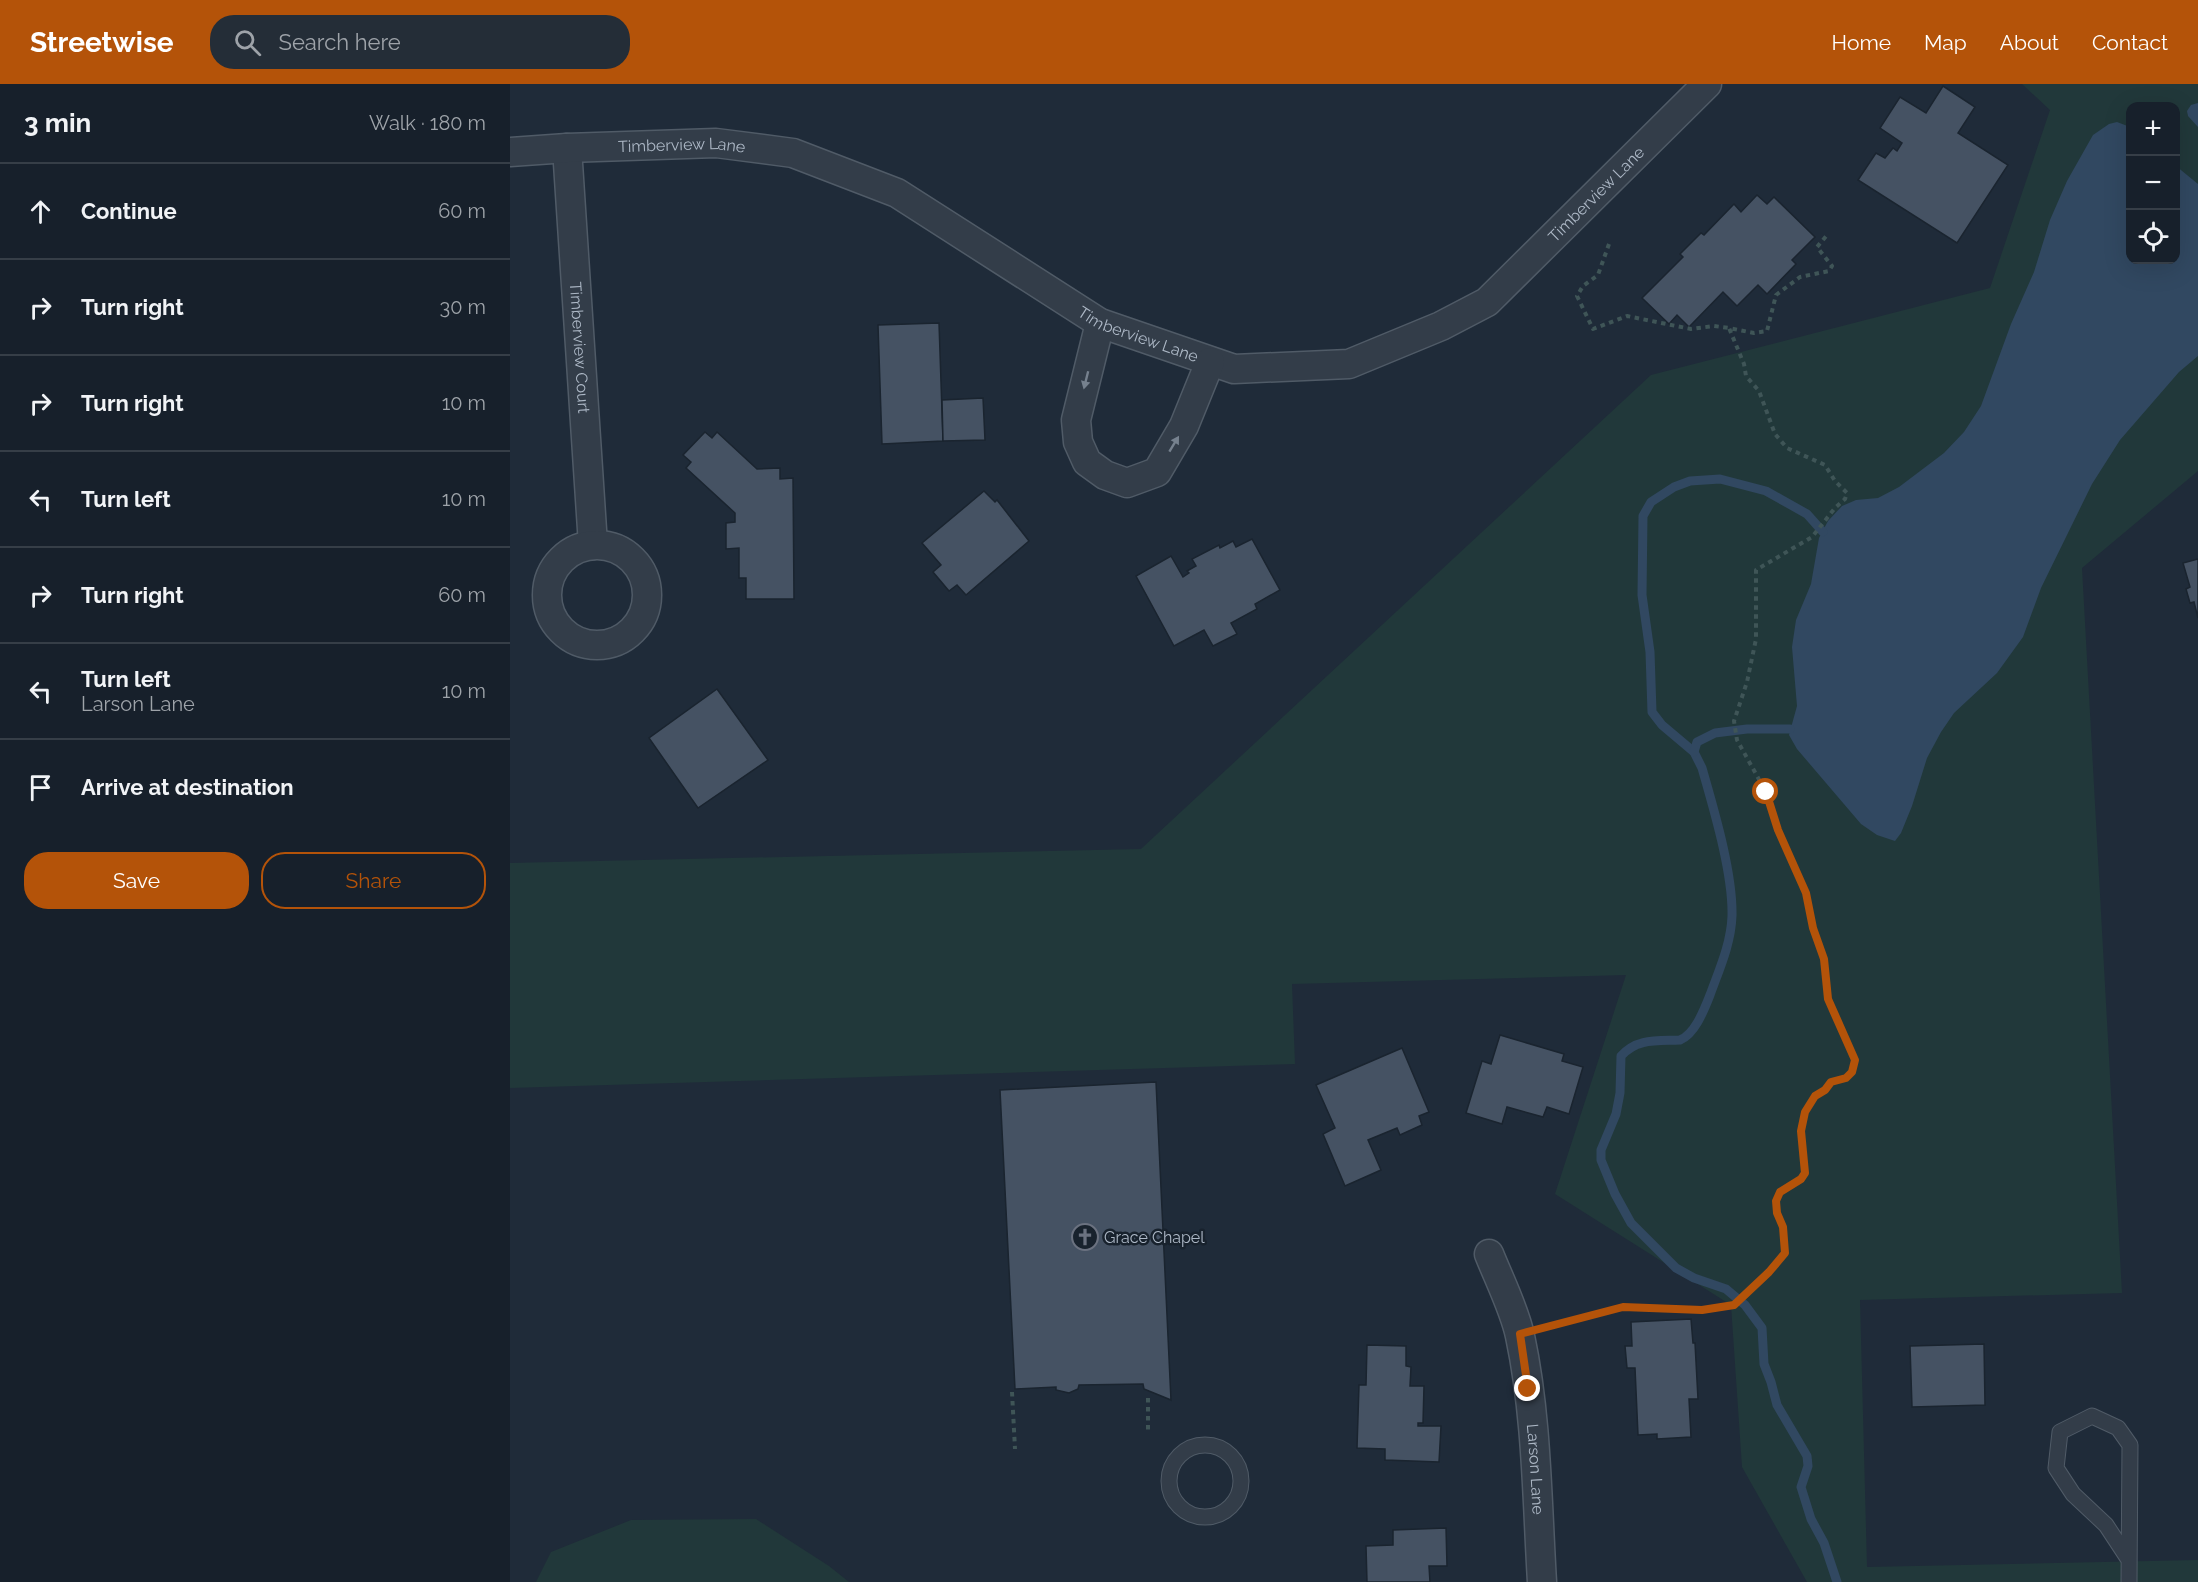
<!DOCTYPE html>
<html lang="en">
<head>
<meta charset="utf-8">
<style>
  :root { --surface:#17202b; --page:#242d37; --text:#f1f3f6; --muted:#9ea3a9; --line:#363e47; --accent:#b45309 }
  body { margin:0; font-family:Raleway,sans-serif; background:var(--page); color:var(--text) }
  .controls { position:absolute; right:18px; top:18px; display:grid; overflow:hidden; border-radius:12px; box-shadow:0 6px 24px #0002 }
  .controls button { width:54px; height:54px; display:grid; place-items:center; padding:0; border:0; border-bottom:2px solid var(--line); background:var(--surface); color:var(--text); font:30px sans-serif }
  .stop { position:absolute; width:18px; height:18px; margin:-14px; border:4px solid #b45309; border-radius:50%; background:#fff }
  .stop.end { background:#b45309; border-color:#fff; box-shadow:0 2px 6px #0008 }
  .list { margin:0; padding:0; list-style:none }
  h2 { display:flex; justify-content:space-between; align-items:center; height:78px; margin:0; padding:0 24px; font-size:26px }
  h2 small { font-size:20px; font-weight:400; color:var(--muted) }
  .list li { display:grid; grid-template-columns:39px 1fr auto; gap:18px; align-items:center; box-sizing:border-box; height:96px; padding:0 24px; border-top:2px solid var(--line) }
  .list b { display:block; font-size:22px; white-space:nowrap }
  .list p { margin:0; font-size:20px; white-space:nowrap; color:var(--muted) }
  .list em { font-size:20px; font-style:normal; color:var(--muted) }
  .actions { display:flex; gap:12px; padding:18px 24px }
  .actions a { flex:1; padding:14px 0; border:2px solid var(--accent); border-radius:24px; text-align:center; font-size:21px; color:var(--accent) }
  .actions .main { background:var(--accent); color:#fff }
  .icon { flex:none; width:33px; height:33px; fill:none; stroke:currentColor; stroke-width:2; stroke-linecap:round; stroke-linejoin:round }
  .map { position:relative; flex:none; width:1688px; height:1498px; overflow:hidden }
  header { display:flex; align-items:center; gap:36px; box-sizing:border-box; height:84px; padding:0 30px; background:var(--accent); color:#fff }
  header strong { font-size:28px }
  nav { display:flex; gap:33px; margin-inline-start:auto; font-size:21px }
  .search { width:420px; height:54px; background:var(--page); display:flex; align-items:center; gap:15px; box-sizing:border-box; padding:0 21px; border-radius:24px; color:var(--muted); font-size:22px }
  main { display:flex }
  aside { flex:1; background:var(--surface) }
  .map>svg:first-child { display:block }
</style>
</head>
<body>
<header>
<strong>Streetwise</strong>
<div class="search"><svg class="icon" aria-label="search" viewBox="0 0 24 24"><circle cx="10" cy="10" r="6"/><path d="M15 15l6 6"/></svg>Search here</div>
<nav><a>Home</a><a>Map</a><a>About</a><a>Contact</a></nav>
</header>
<main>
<aside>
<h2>3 min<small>Walk · 180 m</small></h2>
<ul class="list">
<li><svg class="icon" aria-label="ahead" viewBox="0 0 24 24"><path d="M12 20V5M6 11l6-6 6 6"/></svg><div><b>Continue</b></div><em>60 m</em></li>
<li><svg class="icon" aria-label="right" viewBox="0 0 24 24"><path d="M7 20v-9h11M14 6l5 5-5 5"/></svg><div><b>Turn right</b></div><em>30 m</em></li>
<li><svg class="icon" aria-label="right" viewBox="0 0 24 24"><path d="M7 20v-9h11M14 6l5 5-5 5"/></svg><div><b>Turn right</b></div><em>10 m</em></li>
<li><svg class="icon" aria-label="left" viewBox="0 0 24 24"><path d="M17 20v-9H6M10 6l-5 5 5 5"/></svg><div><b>Turn left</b></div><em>10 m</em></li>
<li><svg class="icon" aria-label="right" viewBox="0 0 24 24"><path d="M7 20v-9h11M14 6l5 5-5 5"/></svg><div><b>Turn right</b></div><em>60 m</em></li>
<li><svg class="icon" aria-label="left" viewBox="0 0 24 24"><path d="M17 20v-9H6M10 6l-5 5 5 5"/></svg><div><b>Turn left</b><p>Larson Lane</p></div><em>10 m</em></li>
<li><svg class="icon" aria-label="arrive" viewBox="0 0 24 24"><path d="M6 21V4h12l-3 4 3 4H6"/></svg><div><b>Arrive at destination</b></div></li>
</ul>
<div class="actions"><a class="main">Save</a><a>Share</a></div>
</aside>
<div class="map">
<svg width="1688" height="1498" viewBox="0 0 1688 1498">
  <rect width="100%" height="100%" fill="#1f2b39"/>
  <g fill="#21383a" fill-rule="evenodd">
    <path d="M1512,0H1688V387L1572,484L1612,1209L1350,1216L1357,1483L1688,1476V1498H1297L1232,1383L1221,1221L1045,1110L1116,891L782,900L785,980L0,1004V779L631,765L1141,291L1480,204L1540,26ZM1620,22H1666V176H1620Z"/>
    <path d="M246,1435L319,1482L339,1498H26L41,1468L121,1436Z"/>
  </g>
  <g fill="#314861">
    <path d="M1688,19V43L1678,32L1677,27L1681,21Z"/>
    <path d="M1607,38L1620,43V176H1666V82L1688,100V272L1669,288L1610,356L1582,400L1531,504L1513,553L1487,589L1444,629L1431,648L1417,674L1402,722L1391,749L1385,757L1367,751L1351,740L1287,665L1279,651L1287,622L1282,563L1286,536L1301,500L1309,454L1318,437L1332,422L1346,416L1368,414L1389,403L1434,369L1454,348L1471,322L1501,240L1524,188L1540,136L1557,97L1583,51L1599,40Z"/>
  </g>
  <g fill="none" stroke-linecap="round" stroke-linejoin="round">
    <g stroke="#314861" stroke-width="9">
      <path d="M1313,448L1297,430L1256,407L1210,395L1180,397L1164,403L1141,418L1133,432L1132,511L1140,568L1142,628L1152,641L1184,668L1192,684C1204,726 1223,789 1222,832C1221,860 1209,886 1200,911C1194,926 1185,950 1170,956C1147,957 1127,954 1111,972L1110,1009L1106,1030L1091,1066V1076L1105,1110L1121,1139L1166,1184L1184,1194L1216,1205L1235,1221L1252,1244L1254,1280L1261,1298L1267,1321L1297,1372L1298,1382L1291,1403L1301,1435L1314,1459L1327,1498"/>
      <path d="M1184,668L1187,658L1205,649L1237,645H1280"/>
    </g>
  </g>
  <g fill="#455263" stroke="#1a242f" stroke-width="1.5">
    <path d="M1433,2L1465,23L1448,49L1498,81L1447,159L1348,96L1366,69L1375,74L1383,64L1387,67L1392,59L1370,44L1390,13L1416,29Z"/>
    <path d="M1247,111L1257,120L1264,113L1305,153L1282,176L1286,180L1257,210L1248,201L1227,222L1213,208L1179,243L1167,231L1159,240L1132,214L1173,173L1170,170L1191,149L1194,151L1224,120L1231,128Z"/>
    <path d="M429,239L433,357L372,360L368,241Z"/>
    <path d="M473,314L475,356L433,357L432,316Z"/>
    <path d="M195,348L202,354L207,348L247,385L270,384V395L283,394L284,515H236V494H229V464L216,465V439L225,438V429L176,384L181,378L173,371Z"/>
    <path d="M474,407L485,418L487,416L519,457L456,511L447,501L439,507L423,488L431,481L412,459Z"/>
    <path d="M742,455L770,506L745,520L747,525L721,539L727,550L703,562L694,546L664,562L626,492L661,472L673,493L679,489L677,487L686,482L682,475L709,461L710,464L723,457L726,463Z"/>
    <path d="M1688,475V534L1684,518L1680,519L1676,505L1680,503L1673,479Z"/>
    <path d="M207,605L258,676L188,724L139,654Z"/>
    <path d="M990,951L1054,970L1052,977L1073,983L1059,1030L1037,1023L1033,1033L997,1023L992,1040L956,1029L972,977L981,980Z"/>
    <path d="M892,964L919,1028L909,1032L912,1041L890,1051L887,1044L858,1056L871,1086L835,1102L813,1050L825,1044L806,1001Z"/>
    <path d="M646,998L661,1316L634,1305L633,1300L569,1301L568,1305L559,1309L546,1306V1303L505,1305L490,1006Z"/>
    <path d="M1181,1235L1183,1259H1185L1188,1315H1179L1181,1353L1147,1355V1350L1128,1351L1125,1284H1117L1115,1262H1122L1121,1238Z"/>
    <path d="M1474,1260L1475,1321L1402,1323L1400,1262Z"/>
    <path d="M857,1261L896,1262V1282L901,1283L900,1302H914L913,1339H908V1342H931L929,1378L875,1376V1365L847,1364L849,1301H856Z"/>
    <path d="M936,1444L937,1482H919L920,1498H857L856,1462L883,1461V1446Z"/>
  </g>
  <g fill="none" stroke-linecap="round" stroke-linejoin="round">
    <defs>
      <g id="lane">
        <circle cx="695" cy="1397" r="36"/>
        <path d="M1619,1476L1596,1441L1563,1410L1546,1384L1550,1348L1582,1332L1608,1344L1620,1361L1619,1498"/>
      </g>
      <g id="street">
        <path id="s1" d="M57,64L83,461"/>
        <path id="s2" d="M0,68L57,64L206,59L283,69L387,109L590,239L724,285L839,280L931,242L977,218L1197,0"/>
        <path d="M590,239L566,336L568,358L577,378L595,391L617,399L647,388L674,342L700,278"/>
        <circle cx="87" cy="511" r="50"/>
        <path id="s3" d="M979,1170C989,1195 1005,1227 1010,1252C1027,1332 1027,1416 1032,1498"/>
      </g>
    </defs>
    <use href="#lane" stroke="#505b67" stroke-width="17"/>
    <use href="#street" stroke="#505b67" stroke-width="31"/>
    <g stroke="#3f5557" stroke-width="4" stroke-dasharray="4.5 4.5" stroke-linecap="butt">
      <path d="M1099,160L1088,191L1073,202L1067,212L1083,245L1117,232L1181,245L1204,242L1219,244"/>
      <path d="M1039,1242L1113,1223L1192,1225L1224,1221L1259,1188L1275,1169L1273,1143L1267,1129L1266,1117L1271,1108L1291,1096L1295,1089L1291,1047L1295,1028L1305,1012L1315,1006L1321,998L1336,994L1343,988L1345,976L1318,915L1314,875L1303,844L1296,809L1268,746L1256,708L1227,656L1224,637L1237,598L1246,555V486L1302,453L1325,424L1335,415L1337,409L1325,397L1315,381L1277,364L1265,350L1249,307L1236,292L1234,280L1219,244L1244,249L1257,247L1266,211L1290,193L1319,187L1322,182L1307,163L1318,150"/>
      <path d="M502,1308L505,1365"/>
      <path d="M638,1314V1348"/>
    </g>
    <use href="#lane" stroke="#333d49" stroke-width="15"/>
    <use href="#street" stroke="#333d49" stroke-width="28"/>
  </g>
  <defs><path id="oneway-solid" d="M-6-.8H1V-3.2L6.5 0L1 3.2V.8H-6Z" transform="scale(1.5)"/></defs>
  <g fill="#76818e">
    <use href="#oneway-solid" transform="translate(576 296) rotate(104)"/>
    <use href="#oneway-solid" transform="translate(664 360) rotate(-59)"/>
  </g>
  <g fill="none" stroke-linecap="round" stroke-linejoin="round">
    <path stroke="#b45309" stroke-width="8" d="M1018,1305L1010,1250L1113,1223L1192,1226L1224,1221L1259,1188L1275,1169L1273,1143L1267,1129L1266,1117L1270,1108L1291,1095L1295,1089L1291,1047L1295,1028L1305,1012L1315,1006L1321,998L1336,994L1342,988L1345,976L1318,915L1314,875L1303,844L1296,809L1268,746L1256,708"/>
  </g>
  <defs>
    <symbol id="church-ring" viewBox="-11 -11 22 22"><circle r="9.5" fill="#18222d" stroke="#6b7280" stroke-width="1.5"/><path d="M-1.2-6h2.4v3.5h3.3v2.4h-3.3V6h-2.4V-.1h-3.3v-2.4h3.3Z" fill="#6b7280"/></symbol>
  </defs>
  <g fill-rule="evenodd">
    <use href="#church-ring" x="560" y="1138" width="30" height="30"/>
  </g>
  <g text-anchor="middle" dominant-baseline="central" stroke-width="5" stroke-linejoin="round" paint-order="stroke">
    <g font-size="16" fill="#adb8c6" stroke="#18222d">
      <text stroke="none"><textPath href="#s2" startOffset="172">Timberview Lane</textPath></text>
      <text stroke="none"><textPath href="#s2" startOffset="1198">Timberview Lane</textPath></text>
      <text stroke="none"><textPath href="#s2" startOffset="676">Timberview Lane</textPath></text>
      <text stroke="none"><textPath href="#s1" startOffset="200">Timberview Court</textPath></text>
      <text stroke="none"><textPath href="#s3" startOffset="222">Larson Lane</textPath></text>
    </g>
    <g font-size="16" fill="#adb8c6" stroke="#18222d" text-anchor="start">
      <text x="594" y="1153">Grace Chapel</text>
    </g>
  </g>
</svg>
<div class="controls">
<button>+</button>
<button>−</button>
<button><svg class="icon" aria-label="locate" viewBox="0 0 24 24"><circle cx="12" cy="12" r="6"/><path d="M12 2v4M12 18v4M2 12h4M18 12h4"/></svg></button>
</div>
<div class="stop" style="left:1256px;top:708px"></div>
<div class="stop end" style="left:1018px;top:1305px"></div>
</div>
</main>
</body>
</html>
